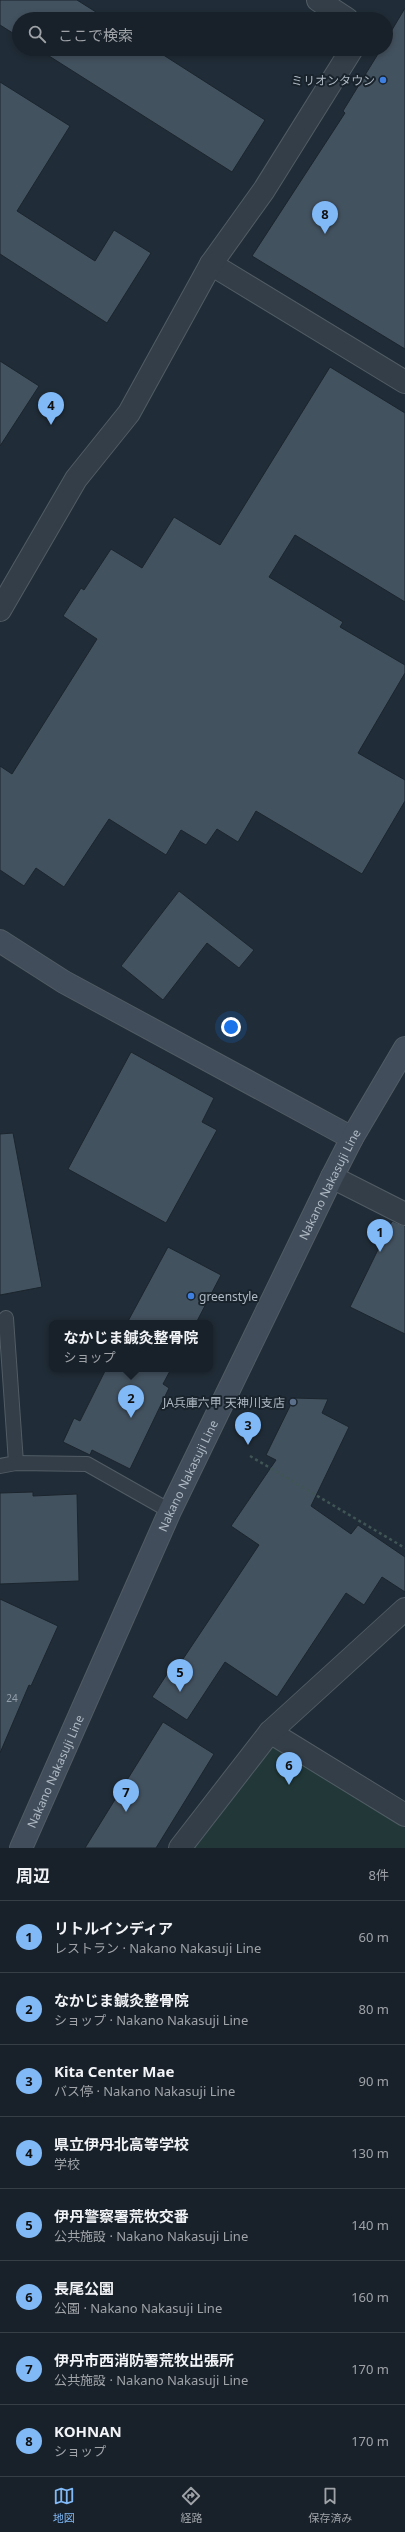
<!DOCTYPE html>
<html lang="ja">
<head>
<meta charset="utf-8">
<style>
  :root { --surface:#182129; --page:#252e35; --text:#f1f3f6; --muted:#9fa3a8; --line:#363e46; --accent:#81b9f7 }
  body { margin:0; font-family:"Noto Sans","Noto Sans JP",sans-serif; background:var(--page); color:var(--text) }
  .you { position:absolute; left:231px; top:1027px; width:14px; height:14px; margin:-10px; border:3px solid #fff; border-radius:50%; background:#1a73e8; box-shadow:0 0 0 6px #1a73e833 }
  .badge { display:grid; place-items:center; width:26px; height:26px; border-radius:50%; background:var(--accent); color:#111; font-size:13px; font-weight:700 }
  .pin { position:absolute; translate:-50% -33px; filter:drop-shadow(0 1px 2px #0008) }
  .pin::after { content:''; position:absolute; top:21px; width:14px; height:12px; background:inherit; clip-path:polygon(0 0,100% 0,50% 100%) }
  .popup { position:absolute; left:49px; top:1320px; width:164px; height:52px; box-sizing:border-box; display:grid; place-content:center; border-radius:8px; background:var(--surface); filter:drop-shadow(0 1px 3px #0005); font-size:13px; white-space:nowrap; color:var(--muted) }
  .popup b { font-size:15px; color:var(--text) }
  .popup::after { content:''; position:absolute; left:50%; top:100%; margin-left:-8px; border:8px solid transparent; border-top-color:var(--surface) }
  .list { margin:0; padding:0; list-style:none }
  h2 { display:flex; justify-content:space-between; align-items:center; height:52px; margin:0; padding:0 16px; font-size:17px }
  h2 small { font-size:13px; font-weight:400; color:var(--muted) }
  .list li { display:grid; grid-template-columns:26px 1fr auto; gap:12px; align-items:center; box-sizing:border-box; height:72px; padding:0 16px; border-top:1px solid var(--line) }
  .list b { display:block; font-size:15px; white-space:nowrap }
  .list p { margin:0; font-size:13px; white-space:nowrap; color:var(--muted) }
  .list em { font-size:13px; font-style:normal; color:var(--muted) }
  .icon { flex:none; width:22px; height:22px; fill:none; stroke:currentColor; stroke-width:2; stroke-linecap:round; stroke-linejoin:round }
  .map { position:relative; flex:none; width:405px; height:1848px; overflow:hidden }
  .search { position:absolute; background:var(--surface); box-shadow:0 2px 6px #0003; left:12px; right:12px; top:12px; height:44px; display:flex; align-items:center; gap:10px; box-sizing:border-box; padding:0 14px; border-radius:22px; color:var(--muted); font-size:15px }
  .sheet { height:628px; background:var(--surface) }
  nav { display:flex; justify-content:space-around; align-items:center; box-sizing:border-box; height:56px; border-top:1px solid var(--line); background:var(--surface); font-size:11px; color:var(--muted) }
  nav a { display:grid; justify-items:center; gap:2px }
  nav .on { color:var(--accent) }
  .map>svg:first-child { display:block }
</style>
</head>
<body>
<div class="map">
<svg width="405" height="1848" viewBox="0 0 405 1848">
  <rect width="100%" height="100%" fill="#202c37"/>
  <path fill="#223838" d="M272,1743L405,1828V1848H191Z"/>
  <g fill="#43525f" stroke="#1b252e">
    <path d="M0,0H77L107,19H19V37L0,25Z"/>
    <path d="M405,8V349L252,256L345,113L343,111L381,49H386V40Z"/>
    <path d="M38,49H154L265,120L232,172Z"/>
    <path d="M0,82L70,126L17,211L95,261L114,230L151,253L107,323L0,254Z"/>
    <path d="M0,361L39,386L0,446Z"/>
    <path d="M330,367L405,413V602L295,535L269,577L343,622L340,627L405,665V673L358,753L405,780V801L362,874L256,811L238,842L217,829L206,845L181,830L166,855L109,819L64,887L36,868L24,886L0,870V766L12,774L97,639L63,616L81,588L84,590L111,549L142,568L174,517L220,545Z"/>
    <path d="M179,891L254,950L239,968L207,943L163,1000L121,966Z"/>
    <path d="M131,1052L214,1098L202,1122L217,1130L166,1223L68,1169Z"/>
    <path d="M13,1133L42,1287L0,1295V1134Z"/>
    <path d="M392,1221L405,1226V1334L350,1307Z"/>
    <path d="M168,1247L221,1275L196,1323H127Z"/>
    <path d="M106,1369H171L163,1384L169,1388L130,1469L92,1450L90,1455L63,1442L74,1418L80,1421Z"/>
    <path d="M294,1398L328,1399L322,1413L349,1427L311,1506L351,1534L358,1525L405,1557V1592L382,1577L364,1605L346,1593L277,1697L225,1662L187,1720L152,1697L173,1665L177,1668L259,1545L231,1526L276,1460L266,1455Z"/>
    <path d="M33,1492V1496L77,1494L79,1581L0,1584V1493Z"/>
    <path d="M0,1599L58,1626L31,1686L29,1685L0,1753Z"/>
    <path d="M163,1722L214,1754L156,1848H85Z"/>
  </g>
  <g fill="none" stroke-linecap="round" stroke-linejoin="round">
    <defs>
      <g id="lane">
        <path d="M6,1318L16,1463"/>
        <path d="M0,1466L16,1463L87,1464L170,1511"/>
      </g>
      <g id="street">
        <path d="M318,0L347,19"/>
        <path d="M211,264L405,382"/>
        <path d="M0,610L76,479L129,413L211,264L264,190L352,49"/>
        <path d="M332,1177L405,1214"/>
        <path d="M270,1732L405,1815"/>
        <path d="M180,1848L270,1732L405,1609"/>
      </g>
      <g id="secondary">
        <path d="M0,941L64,982L352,1138"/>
        <path id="s1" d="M21,1848L170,1511L332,1177L352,1138L405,1048"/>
      </g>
    </defs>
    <use href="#lane" stroke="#515c65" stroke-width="16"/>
    <use href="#street" stroke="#515c65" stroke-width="24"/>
    <use href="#secondary" stroke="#515c65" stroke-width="24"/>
    <path stroke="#405555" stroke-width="2.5" stroke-dasharray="3 3" stroke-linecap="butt" d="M250,1456L405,1548"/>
    <use href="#lane" stroke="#343e48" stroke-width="14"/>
    <use href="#street" stroke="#343e48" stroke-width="22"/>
    <use href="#secondary" stroke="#424d5b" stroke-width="22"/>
  </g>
  <g fill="#3f7fe0" stroke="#19232c" stroke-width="1.5">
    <circle cx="383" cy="80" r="4"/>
    <circle cx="191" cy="1296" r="4"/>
  </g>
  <circle fill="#5c6f8a" stroke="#19232c" stroke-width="1.5" cx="293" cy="1402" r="4"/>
  <g text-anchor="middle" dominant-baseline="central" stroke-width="4" stroke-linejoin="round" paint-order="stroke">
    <g font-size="10" fill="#939fab">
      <text x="12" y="1698">24</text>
    </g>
    <g font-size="12" fill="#aeb9c4" stroke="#19232c" text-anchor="end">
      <text x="375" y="80">ミリオンタウン</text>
      <text x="199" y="1296" text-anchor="start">greenstyle</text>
      <text x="285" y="1402">JA兵庫六甲 天神川支店</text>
    </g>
    <g font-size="12" fill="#aeb9c4" stroke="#19232c">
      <text stroke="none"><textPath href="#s1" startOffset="732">Nakano Nakasuji Line</textPath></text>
      <text stroke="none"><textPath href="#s1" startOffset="408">Nakano Nakasuji Line</textPath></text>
      <text stroke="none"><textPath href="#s1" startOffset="84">Nakano Nakasuji Line</textPath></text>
    </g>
  </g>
</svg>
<div class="you"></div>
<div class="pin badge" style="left:380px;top:1252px">1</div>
<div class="pin badge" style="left:131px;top:1418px">2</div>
<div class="popup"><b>なかじま鍼灸整骨院</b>ショップ</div>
<div class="pin badge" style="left:248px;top:1445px">3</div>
<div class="pin badge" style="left:51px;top:425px">4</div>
<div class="pin badge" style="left:180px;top:1692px">5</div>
<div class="pin badge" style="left:289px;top:1785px">6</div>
<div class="pin badge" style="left:126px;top:1812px">7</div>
<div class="pin badge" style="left:325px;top:234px">8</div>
<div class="search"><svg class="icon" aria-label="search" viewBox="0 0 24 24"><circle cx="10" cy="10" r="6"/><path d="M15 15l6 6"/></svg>ここで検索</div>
</div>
<section class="sheet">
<h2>周辺<small>8件</small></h2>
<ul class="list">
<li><span class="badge">1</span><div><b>リトルインディア</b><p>レストラン · Nakano Nakasuji Line</p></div><em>60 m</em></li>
<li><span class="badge">2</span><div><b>なかじま鍼灸整骨院</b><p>ショップ · Nakano Nakasuji Line</p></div><em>80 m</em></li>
<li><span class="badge">3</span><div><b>Kita Center Mae</b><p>バス停 · Nakano Nakasuji Line</p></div><em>90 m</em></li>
<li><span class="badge">4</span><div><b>県立伊丹北高等学校</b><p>学校</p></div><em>130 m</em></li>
<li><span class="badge">5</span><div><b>伊丹警察署荒牧交番</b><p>公共施設 · Nakano Nakasuji Line</p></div><em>140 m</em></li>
<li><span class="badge">6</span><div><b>長尾公園</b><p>公園 · Nakano Nakasuji Line</p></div><em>160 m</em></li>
<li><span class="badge">7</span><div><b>伊丹市西消防署荒牧出張所</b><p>公共施設 · Nakano Nakasuji Line</p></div><em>170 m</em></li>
<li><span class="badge">8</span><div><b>KOHNAN</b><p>ショップ</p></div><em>170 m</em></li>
</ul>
</section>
<nav>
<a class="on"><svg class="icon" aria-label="map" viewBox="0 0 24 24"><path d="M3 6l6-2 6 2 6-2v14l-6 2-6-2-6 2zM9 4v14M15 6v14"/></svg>地図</a>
<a><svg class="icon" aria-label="directions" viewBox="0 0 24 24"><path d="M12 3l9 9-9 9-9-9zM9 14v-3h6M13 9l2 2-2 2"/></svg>経路</a>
<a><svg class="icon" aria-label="saved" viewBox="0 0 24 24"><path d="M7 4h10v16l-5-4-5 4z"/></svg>保存済み</a>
</nav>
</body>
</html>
